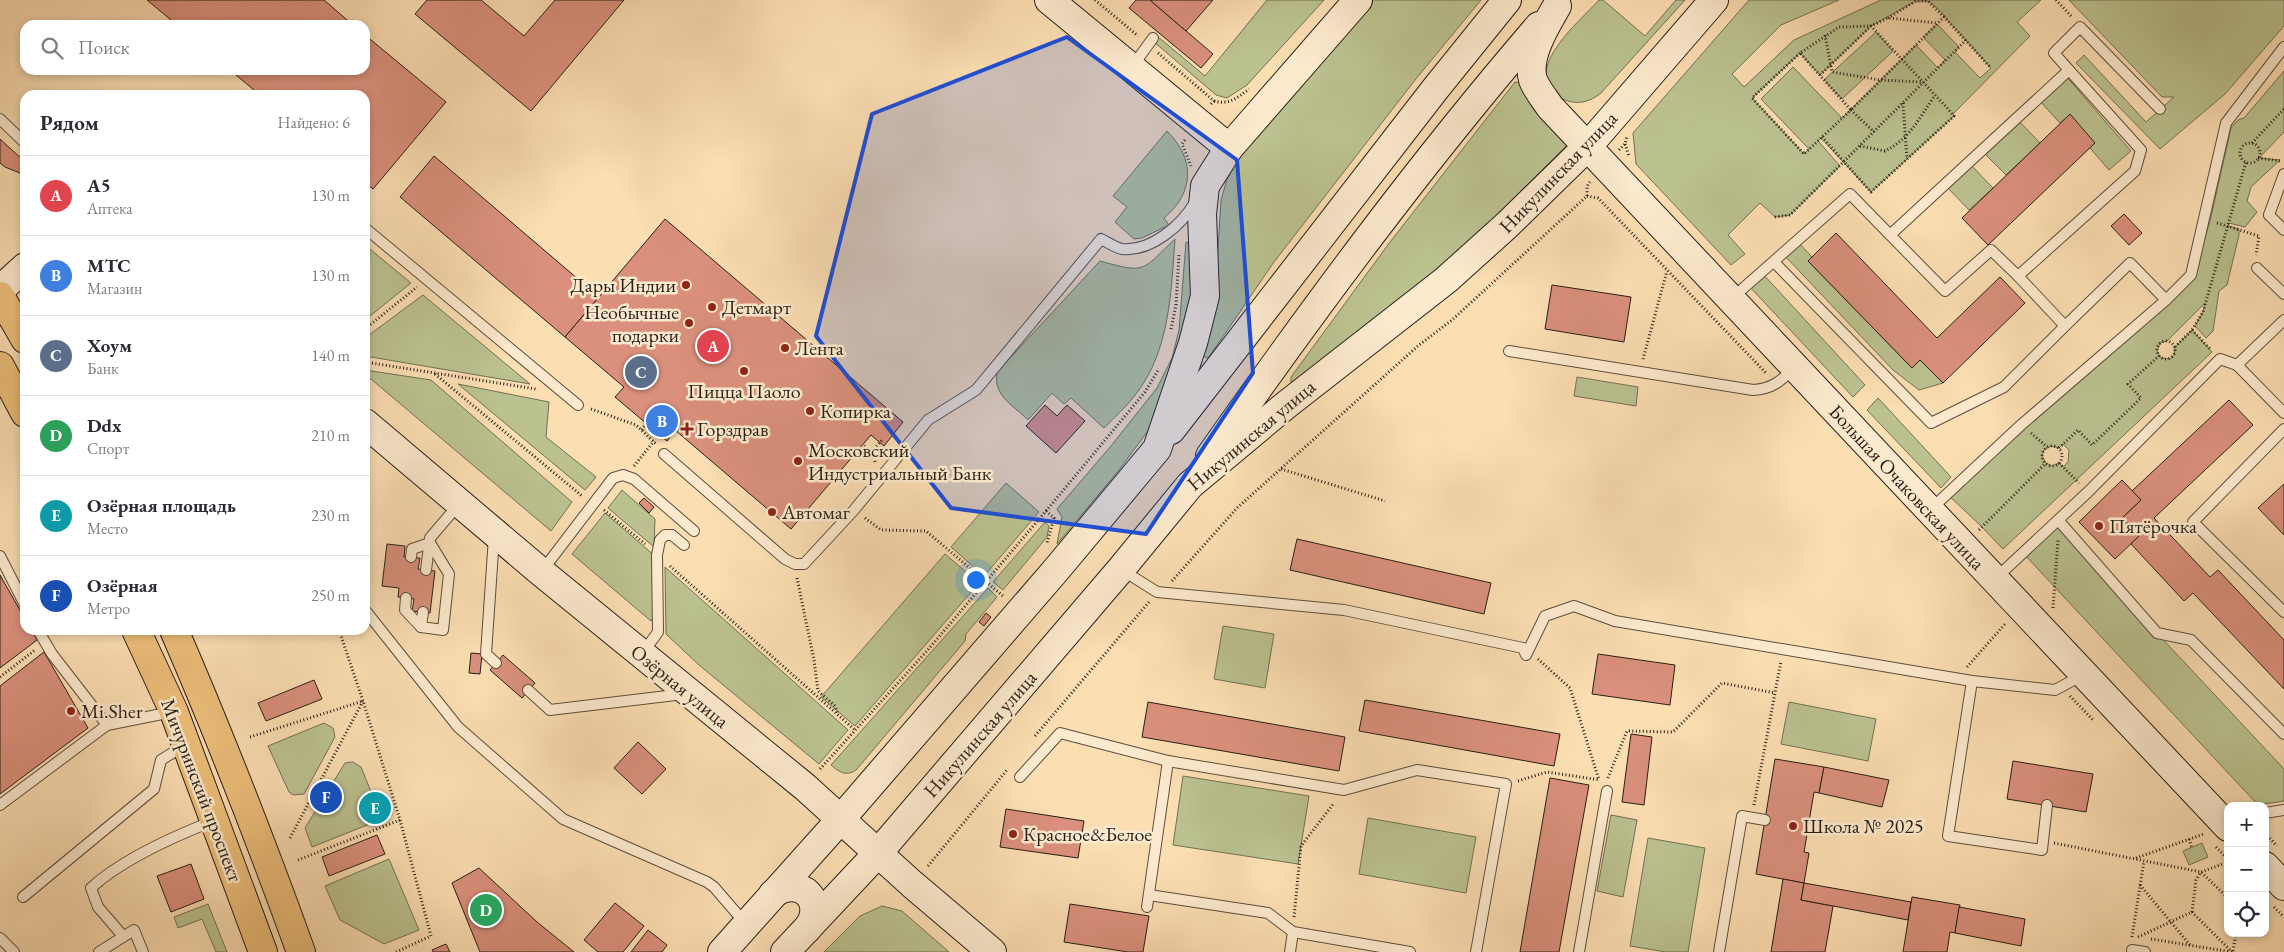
<!DOCTYPE html>
<html lang="ru">
<head>
<meta charset="utf-8">
<style>
  :root { --surface:#fff; --page:#f2f2f3; --text:#2b2b33; --muted:#7c7c81; --line:#e1e1e2; --accent:#111827 }
  body { margin:0; font-family:"EB Garamond",serif; background:var(--page); color:var(--text) }
  .controls { position:absolute; right:15px; bottom:15px; display:grid; overflow:hidden; border-radius:10px; box-shadow:0 2px 8px #0003 }
  .controls button { width:45px; height:45px; display:grid; place-items:center; padding:0; border:0; border-bottom:1px solid var(--line); background:var(--surface); color:var(--text); font:25px sans-serif }
  .you { position:absolute; left:975px; top:579px; width:18px; height:18px; margin:-12px; border:4px solid #fff; border-radius:50%; background:#1a73e8; box-shadow:0 0 0 8px #1a73e833 }
  .badge { display:grid; place-items:center; width:32px; height:32px; border-radius:50%; background:var(--accent); color:#fff; font-size:16px; font-weight:700 }
  .pin { position:absolute; translate:-50% -50%; border:2px solid #fff; box-shadow:0 1px 5px #0006 }
  .list { margin:0; padding:0; list-style:none }
  h2 { display:flex; justify-content:space-between; align-items:center; height:65px; margin:0; padding:0 20px; font-size:21px }
  h2 small { font-size:16px; font-weight:400; color:var(--muted) }
  .list li { display:grid; grid-template-columns:32px 1fr auto; gap:15px; align-items:center; box-sizing:border-box; height:80px; padding:0 20px; border-top:1px solid var(--line) }
  .list b { display:block; font-size:19px; white-space:nowrap }
  .list p { margin:0; font-size:16px; white-space:nowrap; color:var(--muted) }
  .list em { font-size:16px; font-style:normal; color:var(--muted) }
  .icon { flex:none; width:28px; height:28px; fill:none; stroke:currentColor; stroke-width:2; stroke-linecap:round; stroke-linejoin:round }
  .map { position:relative; flex:none; width:2284px; height:952px; overflow:hidden }
  .search { position:absolute; background:var(--surface); box-shadow:0 2px 8px #0003; left:20px; top:20px; width:350px; height:55px; display:flex; align-items:center; gap:12px; box-sizing:border-box; padding:0 18px; border-radius:15px; color:var(--muted); font-size:19px }
  .panel { position:absolute; background:var(--surface); box-shadow:0 2px 8px #0003; left:20px; top:90px; width:350px; height:545px; border-radius:15px }
  .map>svg:first-child { display:block }
</style>
</head>
<body>
<div class="map">
<svg width="2284" height="952" viewBox="0 0 2284 952">
  <rect width="100%" height="100%" fill="#fcdeb3"/>
  <filter id="stains"><feTurbulence type="fractalNoise" baseFrequency=".004" numOctaves="4"/><feColorMatrix values="0 0 0 0 .2 0 0 0 0 .09 0 0 0 0 .02 0 0 0 .5 -.17"/></filter>
  <radialGradient id="worn" r=".72"><stop offset=".6" stop-color="#630" stop-opacity="0"/><stop offset="1" stop-color="#630" stop-opacity=".3"/></radialGradient>
  <g fill="#bbc290" stroke="#717053" fill-rule="evenodd">
    <path d="M1267,0H1324L1247,85L1227,98L1216,95L1153,41L1157,36L1205,76Z"/>
    <path d="M1373,0H1481L1415,80L1274,262L1211,354L1208,358L1205,357L1203,355L1214,315L1221,200L1227,179L1239,157Z"/>
    <path d="M1599,0H1603L1645,36L1676,0H1685L1601,93C1590,102 1578,105 1565,100C1559,98 1555,93 1551,88C1530,62 1583,18 1599,0Z"/>
    <path d="M1749,0H1839L1781,25L1732,74L1744,87L1794,40L1881,0H2041L2017,22L2030,36L1953,114L1954,116L1871,192L1821,138L1818,141L1840,166L1790,215L1775,217L1760,203L1728,235L1745,254L1731,265L1636,164L1633,133ZM1916,1H1928L1937,8L1991,68L1980,78L1955,52L1959,47L1937,24L1923,37L1945,60L1938,68L1916,45L1842,118L1793,67L1761,99L1809,149L1804,154L1752,98L1800,53L1820,75L1871,26Z"/>
    <path d="M2284,0V26L2225,94L2160,149L2076,63L2084,55L2146,122L2174,97H2162L2069,0Z"/>
    <path d="M1876,32L1893,51L1842,99L1824,80Z"/>
    <path d="M2284,71V132L2259,158L2280,160L2251,187L2247,201L2257,212L2245,227L2229,223L2228,226L2239,229V235L2227,285L2219,291L2213,331L2206,338L2195,326L2203,312L2205,303L2167,341L2160,343L2157,351L2161,358L2170,359L2174,355L2175,347L2192,330L2212,352L2003,549L1980,525L1947,494L2195,272L2210,221L2231,128L2238,120L2244,118ZM2063,444L2069,450L2068,462L2063,467L2059,463L2052,466L2046,463L2042,456L2044,450L2051,446L2059,448Z"/>
    <path d="M2065,75L2131,151L2109,170L2090,148L2070,115L2060,123L2038,99Z"/>
    <path d="M1515,82L1522,83L1570,142L1467,245L1351,340L1291,385V377L1390,242Z"/>
    <path d="M2017,119L2040,143L2006,175L1982,151Z"/>
    <path d="M1167,131C1195,159 1195,192 1164,218L1169,225L1142,238L1134,239L1115,222L1127,207L1113,196Z"/>
    <path d="M1969,163L1993,188L1969,210L1945,185Z"/>
    <path d="M1175,239C1171,292 1170,350 1136,394C1127,406 1115,417 1104,428L1071,398L1064,404L1052,393L1028,420C1012,404 993,396 997,372L1100,261C1147,274 1141,271 1175,239Z"/>
    <path d="M1797,241L1812,257L1808,261L1912,368L1920,360L1943,383L1919,390L1893,370L1783,254Z"/>
    <path d="M1186,242L1197,247L1201,253L1176,393L1119,470L1057,544L1062,517L1057,509L1111,446L1157,388L1172,358L1179,330Z"/>
    <path d="M365,245L411,283L365,320Z"/>
    <path d="M1762,273L1865,385L1853,397L1748,285Z"/>
    <path d="M423,295L530,384L365,356V338Z"/>
    <path d="M365,370L431,380L572,502L551,531L365,374Z"/>
    <path d="M1577,377L1638,387L1636,406L1574,396Z"/>
    <path d="M458,384L549,402L546,437L596,477L585,490Z"/>
    <path d="M1878,398L1951,477L1941,488L1867,410Z"/>
    <path d="M1006,483L1039,512L984,576L951,547Z"/>
    <path d="M622,490L655,519L654,547L608,508Z"/>
    <path d="M605,513L655,556V614L651,621L572,554Z"/>
    <path d="M2059,521L2157,633L2284,769V801L2258,805L2023,553Z"/>
    <path d="M1045,522L1049,526L1047,537L1003,590L993,582Z"/>
    <path d="M945,554L979,583L855,726L821,697Z"/>
    <path d="M665,567L848,730L819,764L699,665L666,634Z"/>
    <path d="M988,588L997,597L966,634L965,641L857,769C848,777 840,773 831,765Z"/>
    <path d="M1223,626L1274,634L1265,688L1214,679Z"/>
    <path d="M1789,702L1876,719L1868,761L1781,744Z"/>
    <path d="M324,723L333,728L335,737L304,794L293,795L289,792L268,746Z"/>
    <path d="M353,762L361,767L382,819L312,847L305,828L345,763Z"/>
    <path d="M1183,776L1309,796L1298,864L1173,845Z"/>
    <path d="M1611,815L1637,820L1623,897L1597,891Z"/>
    <path d="M1368,818L1476,837L1466,893L1359,874Z"/>
    <path d="M1648,838L1705,848L1688,952H1666L1630,946Z"/>
    <path d="M2202,843L2208,857L2189,865L2183,851Z"/>
    <path d="M389,859L419,930L384,944L340,920L325,886Z"/>
    <path d="M208,904L227,952H216L202,919L178,928L174,917Z"/>
    <path d="M882,906L902,911L949,952H824L860,916Z"/>
  </g>
  <g fill="#da907c" stroke="#271f16">
    <path d="M147,0H324L353,25H177Z"/>
    <path d="M427,0H481L524,36L555,0H624L531,111L415,14Z"/>
    <path d="M1136,0H1150L1213,54L1201,68L1129,8Z"/>
    <path d="M1153,0H1213L1186,31L1151,1Z"/>
    <path d="M365,35L446,102L373,189L365,182V95H260L230,70H365Z"/>
    <path d="M2070,114L2095,143L1988,245L1962,218Z"/>
    <path d="M0,139L25,162V175L5,167L0,163Z"/>
    <path d="M434,156L599,297L565,337L400,197Z"/>
    <path d="M2124,214L2142,233L2129,245L2111,226Z"/>
    <path d="M665,219L903,422L884,446L871,435L791,529L675,430L667,441L615,397L624,387L565,337Z"/>
    <path d="M1836,233L1937,338L2000,277L2025,303L1943,383L1920,360L1912,368L1808,261Z"/>
    <path d="M1552,285L1631,297L1624,342L1545,329Z"/>
    <path d="M2229,400L2253,425L2154,518L2210,577L2218,570L2284,640V689L2193,593L2184,601L2131,544L2139,536L2122,518L2141,500L2132,491Z"/>
    <path d="M1045,405L1057,416L1067,405L1085,421L1056,453L1026,426Z"/>
    <path d="M2122,480L2141,500L2122,518L2139,536L2115,559L2079,522Z"/>
    <path d="M2284,484V535L2258,508Z"/>
    <path d="M644,498L654,507L649,513L639,503Z"/>
    <path d="M1297,539L1491,583L1484,614L1290,570Z"/>
    <path d="M387,544L405,546L404,557L420,558L418,569L435,571L430,613L412,611L414,599L398,597L399,588L382,586Z"/>
    <path d="M0,575L25,619V630H32L37,640L0,668Z"/>
    <path d="M986,613L991,617L984,626L979,622Z"/>
    <path d="M44,652L88,728L0,794V686Z"/>
    <path d="M471,653L482,654L480,674L469,673Z"/>
    <path d="M1598,654L1675,665L1670,705L1592,694Z"/>
    <path d="M503,655L535,683L522,698L490,670Z"/>
    <path d="M314,680L322,699L266,721L258,703Z"/>
    <path d="M1365,700L1560,734L1554,766L1359,731Z"/>
    <path d="M1148,702L1345,737L1339,771L1142,737Z"/>
    <path d="M1631,734L1652,737L1644,805L1622,802Z"/>
    <path d="M638,742L666,769L642,794L614,768Z"/>
    <path d="M1775,759L1824,767L1819,793L1814,792L1804,852L1809,853L1804,883L1756,874Z"/>
    <path d="M2013,761L2093,774L2086,812L2007,799Z"/>
    <path d="M1824,767L1889,780L1882,807L1819,793Z"/>
    <path d="M1550,778L1589,785L1559,952H1520Z"/>
    <path d="M1006,809L1084,821L1078,858L1000,847Z"/>
    <path d="M377,835L385,854L329,876L322,857Z"/>
    <path d="M191,864L204,899L171,912L157,876Z"/>
    <path d="M479,868L537,922L574,952H480L452,883Z"/>
    <path d="M1783,879L1804,883L1801,900L1833,906L1825,952H1771Z"/>
    <path d="M1804,883L1911,902L1908,920L1801,900Z"/>
    <path d="M1912,897L1960,905L1955,933L1950,932L1947,952H1903Z"/>
    <path d="M615,903L644,926L623,952H598L584,940Z"/>
    <path d="M1070,904L1149,916L1143,952H1128L1064,942Z"/>
    <path d="M1959,907L2025,919L2021,946L1955,933Z"/>
    <path d="M648,930L667,945L662,952H631Z"/>
    <path d="M446,944L450,952H433L432,950Z"/>
  </g>
  <g fill="none" stroke-linecap="round" stroke-linejoin="round">
    <defs>
      <g id="lane">
        <path d="M1132,67L1153,38"/>
        <path d="M2069,70L2054,53L2080,27L2160,109"/>
        <path d="M0,119L25,143"/>
        <path d="M2269,215L2284,174"/>
        <path d="M2269,215L2284,230"/>
        <path d="M365,228L578,405"/>
        <path d="M1774,262L1931,423L2004,387L2065,326"/>
        <path d="M2257,268L2284,294"/>
        <path d="M2018,276L2065,326L2130,263L2166,300"/>
        <path d="M1731,299L1850,194L1945,291L1991,250L2018,276L2135,171L2141,150L2069,70L1890,235"/>
        <path d="M1509,351L1753,390C1772,389 1781,381 1794,368"/>
        <path d="M2237,365L2284,320"/>
        <path d="M2284,429L2193,522L2284,612"/>
        <path d="M664,454L785,559L795,564H804L854,510L928,420L976,390L1101,239C1107,242 1116,248 1122,249C1151,252 1182,225 1195,202"/>
        <path d="M1931,509L2021,425L2166,300L2191,275L2226,123L2284,47"/>
        <path d="M2059,521L2157,633L2191,640L2284,734"/>
        <path d="M494,537L486,654L496,663"/>
        <path d="M0,556L25,605"/>
        <path d="M411,557L412,549L430,543L449,574L443,630L421,627L423,612"/>
        <path d="M426,570L430,538L459,504"/>
        <path d="M1122,570L1157,592L1344,610L1523,648L1526,655L1545,616L1574,606L1615,621L1972,681L2055,690L2083,675"/>
        <path d="M542,571L613,478L623,475L634,479L694,531"/>
        <path d="M1995,579L2088,492L2220,359L2237,365L2284,413"/>
        <path d="M406,598L405,610L421,627"/>
        <path d="M365,610L458,727L563,819L707,882L714,887L745,923"/>
        <path d="M38,630L52,654L107,725L172,712"/>
        <path d="M642,654L658,632L657,555L660,540L665,535H672L684,545"/>
        <path d="M1972,681L1948,836L2042,850L2047,805"/>
        <path d="M528,690L550,710L684,694"/>
        <path d="M1168,761L1344,790L1417,770L1506,784L1476,952"/>
        <path d="M1020,777L1060,733L1168,761L1147,907"/>
        <path d="M0,805L107,725"/>
        <path d="M2265,813L2284,810"/>
        <path d="M1149,895L1268,913L1293,932L1410,952"/>
        <path d="M23,897L154,789L161,760L185,745"/>
        <path d="M123,936L98,907L91,888C121,860 175,836 213,821"/>
        <path d="M0,938L14,952"/>
        <path d="M99,952L134,930L143,952"/>
        <path d="M1290,952L1293,932"/>
        <path d="M1579,952L1607,791"/>
        <path d="M1719,952L1742,816L1765,820"/>
        <path d="M2132,952V950L2145,952"/>
      </g>
      <g id="secondary">
        <path d="M1049,0L1229,148"/>
        <path d="M1557,6C1546,25 1526,57 1533,80C1537,90 1544,98 1550,107L2228,827"/>
        <path d="M0,290L25,267"/>
        <path d="M365,423L541,572L805,787L912,884L992,952"/>
        <path d="M1171,430L1436,88L1507,0"/>
        <path d="M1210,456C1314,308 1421,163 1539,26"/>
        <path d="M2265,866L2284,886"/>
        <path d="M773,894C800,874 828,902 807,929"/>
        <path d="M722,952L840,820L1056,570L1157,449L1193,343L1205,296L1202,214L1205,186L1229,148L1358,0"/>
        <path d="M785,952L878,853L1121,569L1190,485L1286,405L1446,280L1506,226L1588,146L1714,0"/>
      </g>
      <g id="primary">
        <path d="M0,296L25,339"/>
        <path d="M0,366L25,413"/>
        <path d="M136,630L174,712L263,952"/>
        <path d="M174,630C220,736 262,844 301,952"/>
      </g>
    </defs>
    <use href="#lane" stroke="#5c4f3d" stroke-width="12"/>
    <use href="#secondary" stroke="#271f16" stroke-width="30"/>
    <use href="#primary" stroke="#271f16" stroke-width="30"/>
    <g stroke="#271f16" stroke-width="3" stroke-dasharray="1 2.5" stroke-linecap="butt">
      <path d="M1095,0L1138,36"/>
      <path d="M2056,0L2072,17"/>
      <path d="M1888,18L1916,1H1928L1944,17"/>
      <path d="M1825,35L1832,72L1880,80L1922,82"/>
      <path d="M1158,53L1214,101L1210,105"/>
      <path d="M1800,53L1752,98L1804,154L1851,110L1874,132"/>
      <path d="M1820,75L1871,26L1888,18L1937,23"/>
      <path d="M1214,101C1229,105 1237,98 1249,89"/>
      <path d="M1903,103L1907,159"/>
      <path d="M1822,137L1871,192L1954,116L1948,109L1871,26L1839,27L1800,53L1851,110L1944,17L1990,67"/>
      <path d="M1185,140L1182,144L1191,166"/>
      <path d="M2252,143L2284,109"/>
      <circle cx="2250" cy="153" r="10"/>
      <path d="M1625,144L1629,156"/>
      <path d="M1860,146L1885,151C1911,138 1919,118 1935,95"/>
      <path d="M1619,150L1625,144L1627,136"/>
      <path d="M2258,158L2280,161"/>
      <path d="M1587,196L1598,198L1766,373"/>
      <path d="M1775,217L1790,215L1966,40"/>
      <path d="M2217,223L2259,236L2256,255"/>
      <path d="M365,329L417,287"/>
      <path d="M1171,329L1176,305L1179,254"/>
      <path d="M2192,330L2211,350"/>
      <circle cx="2166" cy="350" r="9"/>
      <path d="M2175,347L2192,330L2203,312L2246,162"/>
      <path d="M1643,359L1667,271"/>
      <path d="M365,362L536,389"/>
      <path d="M435,374L582,496"/>
      <path d="M591,409L636,425L656,444"/>
      <path d="M642,430L654,413"/>
      <path d="M2031,433L2047,447"/>
      <path d="M864,446L872,452"/>
      <circle cx="2052" cy="456" r="10"/>
      <path d="M2059,448L2078,430L2092,445L2141,398L2128,384L2159,356"/>
      <path d="M875,462L872,452L882,440"/>
      <path d="M2059,463L2079,483"/>
      <path d="M634,466L654,441"/>
      <path d="M1281,469L1385,501"/>
      <path d="M604,510L645,544"/>
      <path d="M1046,511L1145,392L1159,369"/>
      <path d="M865,518L881,530L926,531L1004,597"/>
      <path d="M1979,530L2046,463"/>
      <path d="M670,566L855,730"/>
      <path d="M797,578L814,660L818,691L835,706L838,714"/>
      <path d="M1172,581L1237,508L1419,345L1452,320L1587,196V186L1590,182"/>
      <path d="M2053,608L2058,540"/>
      <path d="M1538,659L1570,688L1599,780"/>
      <path d="M1967,667L2005,624"/>
      <path d="M0,677L35,650"/>
      <path d="M2070,696L2093,720"/>
      <path d="M1035,736L1149,602"/>
      <path d="M250,737L363,701L339,630"/>
      <path d="M820,769L926,652L1046,511L1054,518L1047,543"/>
      <path d="M1608,778L1627,731L1673,732L1722,683L1775,693"/>
      <path d="M1518,781L1547,772L1600,780"/>
      <path d="M1754,805L1781,661"/>
      <path d="M2265,833L2277,846"/>
      <path d="M290,838L363,701L400,820L298,860"/>
      <path d="M2189,839L2192,848"/>
      <path d="M2054,843L2201,872L2228,898"/>
      <path d="M2216,847L2228,859"/>
      <path d="M2136,858L2204,834"/>
      <path d="M928,866L1007,770"/>
      <path d="M2140,885L2190,945"/>
      <path d="M2274,907L2284,917"/>
      <path d="M2192,912L2232,952"/>
      <path d="M1294,917L1301,846L1334,803"/>
      <path d="M2132,937L2144,861"/>
      <path d="M2138,937L2192,912L2196,880L2201,872L2228,862"/>
      <path d="M2151,939L2232,952"/>
      <path d="M2233,951L2236,933"/>
      <path d="M396,952L431,936L400,820"/>
    </g>
    <use href="#lane" stroke="#fdeace" stroke-width="10"/>
    <use href="#secondary" stroke="#fdeace" stroke-width="28"/>
    <use href="#primary" stroke="#eebf7a" stroke-width="28"/>
  </g>
  <path fill="#1d4ed8" fill-opacity="0.2" stroke="#1d4ed8" stroke-width="4" stroke-linejoin="round" d="M1067,37L1237,160L1253,373L1146,534L951,508L816,336L872,114Z"/>
  <g fill="#8f2418" stroke="#fdeace" stroke-width="2">
    <circle cx="686" cy="285" r="5"/>
    <circle cx="712" cy="307" r="5"/>
    <circle cx="689" cy="323" r="5"/>
    <circle cx="785" cy="348" r="5"/>
    <circle cx="744" cy="371" r="5"/>
    <circle cx="810" cy="411" r="5"/>
    <path d="M684.5 421.5h5v5h5v5h-5v5h-5v-5h-5v-5h5z"/>
    <circle cx="798" cy="461" r="5"/>
    <circle cx="772" cy="512" r="5"/>
    <circle cx="2099" cy="526" r="5"/>
    <circle cx="71" cy="711" r="5"/>
    <circle cx="1793" cy="826" r="5"/>
    <circle cx="1013" cy="834" r="5"/>
  </g>
  <g text-anchor="middle" dominant-baseline="central" stroke-width="5" stroke-linejoin="round" paint-order="stroke">
    <g font-size="20" fill="#271f16" stroke="#fdeace">
      <text transform="translate(1558 172) rotate(-46)">Никулинская улица</text>
      <text transform="translate(1251 435) rotate(-40)">Никулинская улица</text>
      <text transform="translate(1907 487) rotate(47)">Большая Очаковская улица</text>
      <text transform="translate(680 686) rotate(39)">Озёрная улица</text>
      <text transform="translate(980 734) rotate(-49)">Никулинская улица</text>
      <text transform="translate(202 790) rotate(69)">Мичуринский проспект</text>
    </g>
    <g font-size="20" fill="#271f16" stroke="#fdeace" text-anchor="start">
      <text x="676" y="285" text-anchor="end">Дары Индии</text>
      <text x="722" y="307">Детмарт</text>
      <text x="679" y="312" text-anchor="end">Необычные<tspan x="679" dy="23">подарки</tspan></text>
      <text x="795" y="348">Лента</text>
      <text x="744" y="391" text-anchor="middle">Пицца Паоло</text>
      <text x="820" y="411">Копирка</text>
      <text x="697" y="429">Горздрав</text>
      <text x="808" y="450">Московский<tspan x="808" dy="23">Индустриальный Банк</tspan></text>
      <text x="782" y="512">Автомаг</text>
      <text x="2109" y="526">Пятёрочка</text>
      <text x="81" y="711">Mi.Sher</text>
      <text x="1803" y="826">Школа № 2025</text>
      <text x="1023" y="834">Красное&amp;Белое</text>
    </g>
  </g>
  <rect width="100%" height="100%" filter="url(#stains)"/>
  <rect width="100%" height="100%" fill="url(#worn)"/>
</svg>
<div class="controls">
<button>+</button>
<button>−</button>
<button><svg class="icon" aria-label="locate" viewBox="0 0 24 24"><circle cx="12" cy="12" r="6"/><path d="M12 2v4M12 18v4M2 12h4M18 12h4"/></svg></button>
</div>
<div class="you"></div>
<div class="pin badge" style="left:713px;top:346px;background:#e0444e">A</div>
<div class="pin badge" style="left:662px;top:421px;background:#3f7fe0">B</div>
<div class="pin badge" style="left:641px;top:372px;background:#5c6f8a">C</div>
<div class="pin badge" style="left:486px;top:910px;background:#2e9e5b">D</div>
<div class="pin badge" style="left:375px;top:808px;background:#0f9aa8">E</div>
<div class="pin badge" style="left:326px;top:797px;background:#1a4fb4">F</div>
<div class="search"><svg class="icon" aria-label="search" viewBox="0 0 24 24"><circle cx="10" cy="10" r="6"/><path d="M15 15l6 6"/></svg>Поиск</div>
<section class="panel">
<h2>Рядом<small>Найдено: 6</small></h2>
<ul class="list">
<li><span class="badge" style="background:#e0444e">A</span><div><b>А5</b><p>Аптека</p></div><em>130 m</em></li>
<li><span class="badge" style="background:#3f7fe0">B</span><div><b>МТС</b><p>Магазин</p></div><em>130 m</em></li>
<li><span class="badge" style="background:#5c6f8a">C</span><div><b>Хоум</b><p>Банк</p></div><em>140 m</em></li>
<li><span class="badge" style="background:#2e9e5b">D</span><div><b>Ddx</b><p>Спорт</p></div><em>210 m</em></li>
<li><span class="badge" style="background:#0f9aa8">E</span><div><b>Озёрная площадь</b><p>Место</p></div><em>230 m</em></li>
<li><span class="badge" style="background:#1a4fb4">F</span><div><b>Озёрная</b><p>Метро</p></div><em>250 m</em></li>
</ul>
</section>
</div>
</body>
</html>
